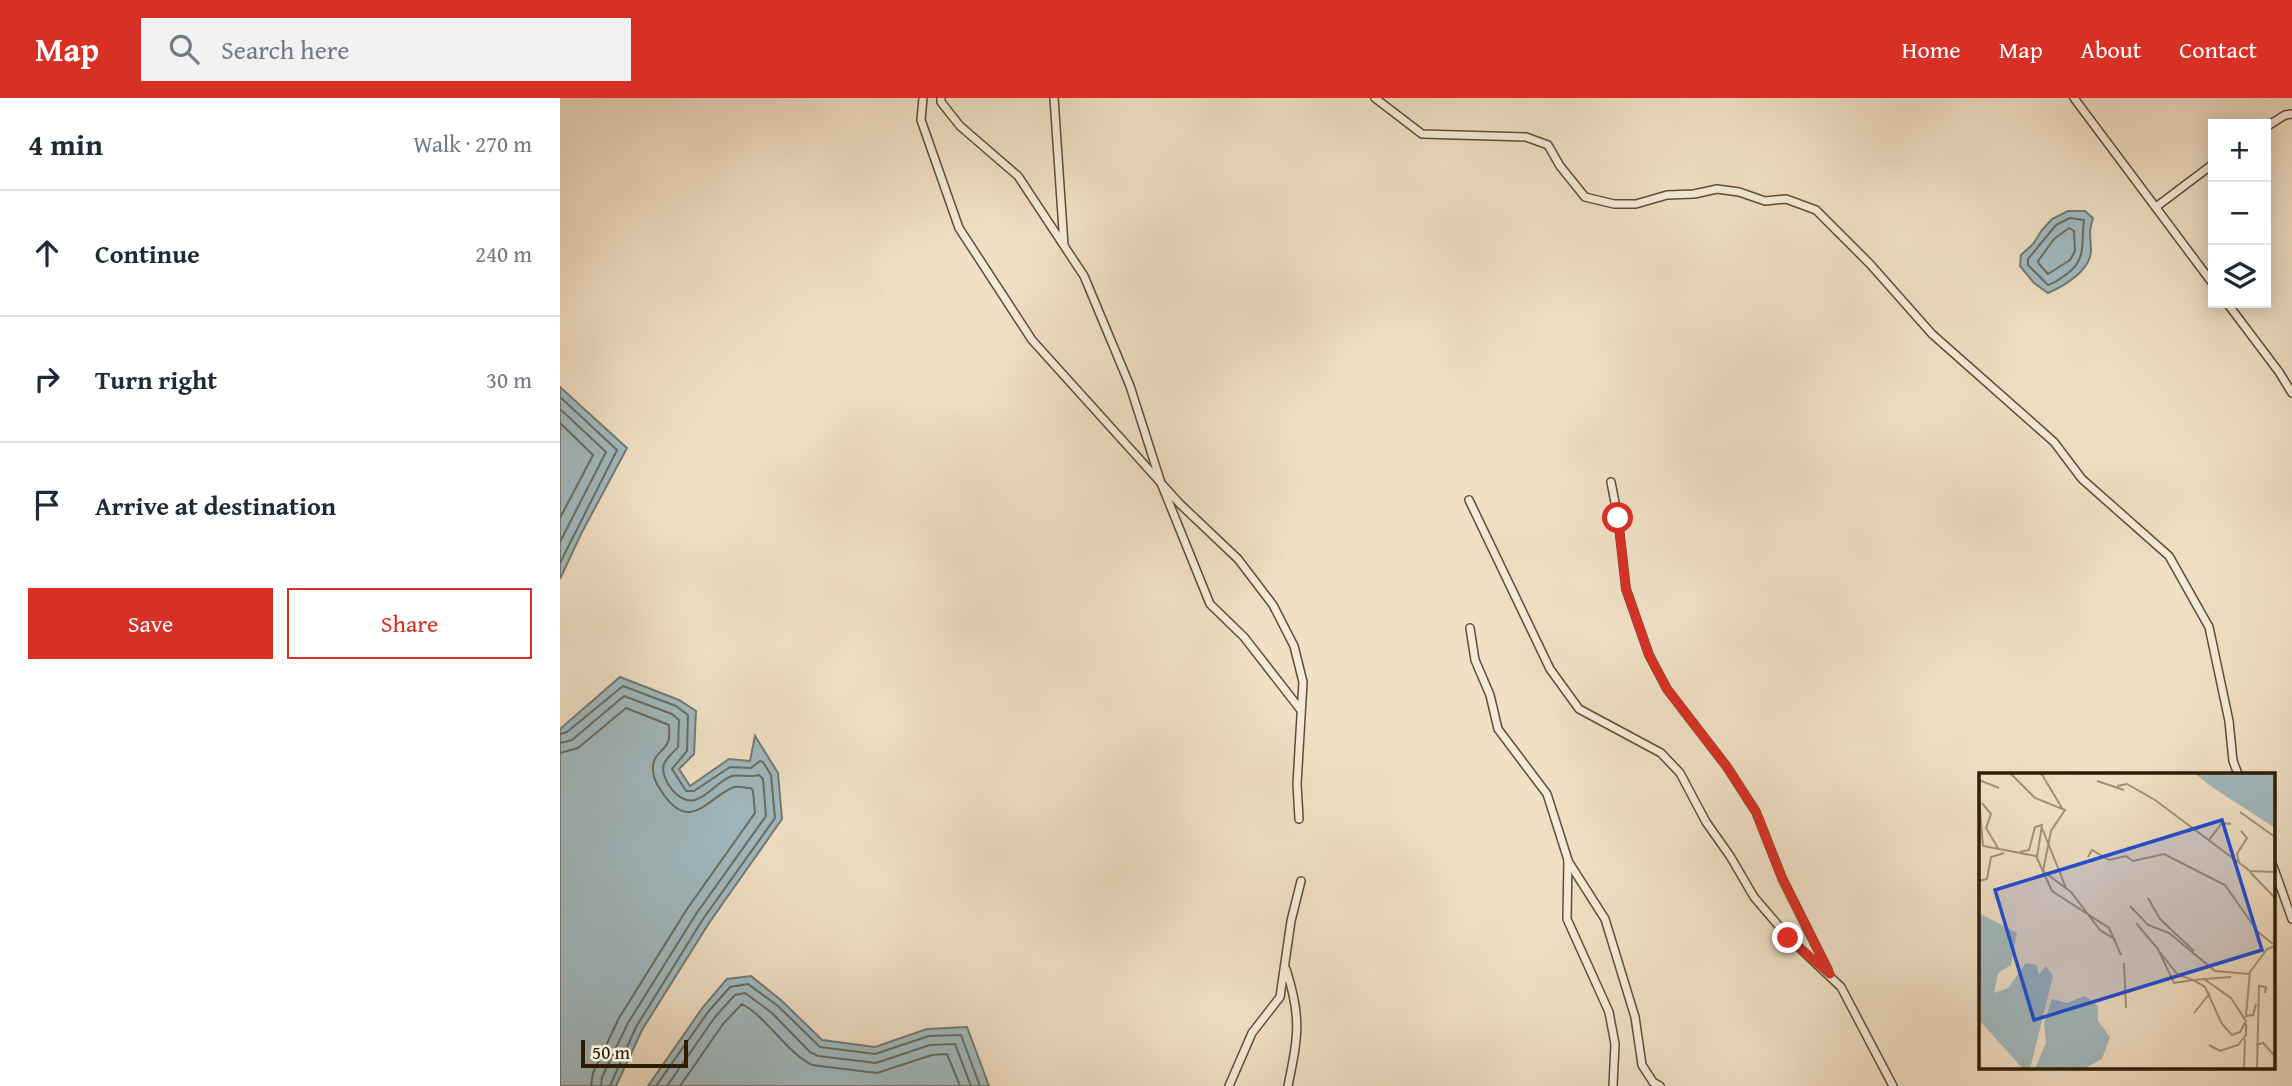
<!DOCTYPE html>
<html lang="en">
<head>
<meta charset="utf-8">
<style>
  :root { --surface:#fff; --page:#f2f2f3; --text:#1f2937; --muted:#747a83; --line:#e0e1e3; --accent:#d93025 }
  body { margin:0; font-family:"Gentium Book Plus",serif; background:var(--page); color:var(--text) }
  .controls { position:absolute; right:21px; top:21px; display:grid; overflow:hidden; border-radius:0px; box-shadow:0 4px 18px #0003 }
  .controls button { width:63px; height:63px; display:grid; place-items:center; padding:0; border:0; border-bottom:2px solid var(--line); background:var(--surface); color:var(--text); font:35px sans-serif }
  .scale { position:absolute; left:21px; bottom:18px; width:107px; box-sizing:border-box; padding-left:7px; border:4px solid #2e1d04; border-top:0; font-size:19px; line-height:24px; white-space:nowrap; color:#2e1d04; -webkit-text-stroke:5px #f6ebd9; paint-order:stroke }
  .stop { position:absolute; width:21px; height:21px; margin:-16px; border:5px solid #d93025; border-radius:50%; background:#fff }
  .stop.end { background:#d93025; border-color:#fff; box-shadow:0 2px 7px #0008 }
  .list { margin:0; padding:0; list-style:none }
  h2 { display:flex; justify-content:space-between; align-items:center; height:91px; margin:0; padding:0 28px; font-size:30px }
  h2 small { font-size:23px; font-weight:400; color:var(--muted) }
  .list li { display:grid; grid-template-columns:46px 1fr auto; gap:21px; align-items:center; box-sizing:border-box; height:126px; padding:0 28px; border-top:2px solid var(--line) }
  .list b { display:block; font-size:26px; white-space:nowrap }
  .list em { font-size:23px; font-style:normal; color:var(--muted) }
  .actions { display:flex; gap:14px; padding:21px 28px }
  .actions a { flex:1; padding:16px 0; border:2px solid var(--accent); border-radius:0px; text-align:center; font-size:24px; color:var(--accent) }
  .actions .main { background:var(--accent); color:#fff }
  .icon { flex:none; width:38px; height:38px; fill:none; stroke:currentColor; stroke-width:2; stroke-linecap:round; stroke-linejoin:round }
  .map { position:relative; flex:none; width:1732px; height:988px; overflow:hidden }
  header { display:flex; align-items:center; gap:42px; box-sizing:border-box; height:98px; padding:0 35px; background:var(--accent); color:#fff }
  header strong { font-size:33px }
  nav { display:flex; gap:38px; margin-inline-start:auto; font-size:24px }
  .search { width:490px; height:63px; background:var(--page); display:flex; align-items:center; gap:18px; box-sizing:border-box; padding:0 24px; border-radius:0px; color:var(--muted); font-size:26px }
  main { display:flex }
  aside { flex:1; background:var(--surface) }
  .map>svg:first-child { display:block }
</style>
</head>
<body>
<header>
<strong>Map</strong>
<div class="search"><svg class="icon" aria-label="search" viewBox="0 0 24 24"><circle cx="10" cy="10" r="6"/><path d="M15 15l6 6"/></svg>Search here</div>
<nav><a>Home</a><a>Map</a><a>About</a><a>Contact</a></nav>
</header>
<main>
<aside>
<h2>4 min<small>Walk · 270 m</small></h2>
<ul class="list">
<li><svg class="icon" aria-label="ahead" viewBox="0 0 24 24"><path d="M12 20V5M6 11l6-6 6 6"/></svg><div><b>Continue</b></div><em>240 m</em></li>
<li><svg class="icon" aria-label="right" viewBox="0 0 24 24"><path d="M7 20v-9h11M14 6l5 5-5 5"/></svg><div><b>Turn right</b></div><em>30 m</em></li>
<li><svg class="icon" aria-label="arrive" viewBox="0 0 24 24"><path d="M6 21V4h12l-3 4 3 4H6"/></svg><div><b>Arrive at destination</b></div></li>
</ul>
<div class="actions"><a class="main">Save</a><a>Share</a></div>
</aside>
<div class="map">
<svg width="1732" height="988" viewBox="0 0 1732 988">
  <rect width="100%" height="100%" fill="#f1e0c5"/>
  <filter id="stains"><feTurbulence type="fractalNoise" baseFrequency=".00286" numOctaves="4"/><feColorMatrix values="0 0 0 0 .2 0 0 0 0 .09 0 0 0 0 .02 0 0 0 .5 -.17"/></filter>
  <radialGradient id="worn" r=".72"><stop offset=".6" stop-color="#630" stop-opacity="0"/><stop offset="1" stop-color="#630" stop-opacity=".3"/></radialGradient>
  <g fill="#a1bac0" stroke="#737b75" stroke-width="2">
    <path d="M1508,113H1525L1533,120C1528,135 1531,139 1531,153C1530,173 1504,188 1488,195L1474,185L1460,168L1461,157L1473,146L1482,132L1492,121Z"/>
    <path d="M0,289L67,350L21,436L0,481Z"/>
    <path d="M60,579L119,602L136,613L134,656L119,671L130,688L169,661L190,663L195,638L218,675L222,721L149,825L82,932L56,988H0V631Z"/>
    <path d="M191,878L222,903L262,942L315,949L367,931L407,929L429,988H88L143,909L167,881Z"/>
  </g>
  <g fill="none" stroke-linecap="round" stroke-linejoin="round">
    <g stroke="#686c62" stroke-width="2">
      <path d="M1510,120L1524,122C1521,143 1527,161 1508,175C1502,179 1496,185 1488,187L1468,167V161L1496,127Z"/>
      <path d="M1509,130L1514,133L1515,153L1510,162L1488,176L1479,166L1478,163L1494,141Z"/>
      <path d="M0,299L57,352L0,465"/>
      <path d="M0,311L46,354L0,444"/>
      <path d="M0,325L33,357L0,420"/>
      <path d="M0,636L7,634L63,588L116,608L128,617L127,653L112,671L126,693H134L170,669L191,670L200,663L203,664L211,677L215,720L143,821L76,929L50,988"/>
      <path d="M0,645L12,642L64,598L112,616L119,622L118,649C114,654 107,659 104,666C99,680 119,707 135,702C149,698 159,682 172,678C180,676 190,680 199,677L203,681L206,718L136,816L68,925L42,979L41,988"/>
      <path d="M0,655L18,650L66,610L109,627C109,632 110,640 108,644C103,655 92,656 93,672C93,682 99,689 104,697C131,735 148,699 174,689C179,688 186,690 191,690L193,693L195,715L127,811L59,920L33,975L31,988"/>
      <path d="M96,988L148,914L170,889L188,886L218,908L260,949L315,956L369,938L401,937L420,988"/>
      <path d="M107,988L155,919L175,897L185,895L212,915L250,954L258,958L316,965L370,947L395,946L411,988"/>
      <path d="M120,988L163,926L182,906C209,921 226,954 252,967L317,975L372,957L387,956L400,988"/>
    </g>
    <defs>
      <g id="service">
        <path d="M363,0L361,22L399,130L472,242L620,406L678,461L713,507L734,548L743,584L737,686L739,721"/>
        <path d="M381,0V4L400,28L458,78L524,178L570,288L601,385L650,506L684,539L740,611"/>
        <path d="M494,0L504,147"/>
        <path d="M815,0L862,36L966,39L988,47L1000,68L1025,99L1054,106H1076L1107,97L1134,96L1157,91L1179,94L1205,103L1226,101L1256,112L1310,166L1372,236L1494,344L1522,381L1609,458L1649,529L1669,623L1673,663L1678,676"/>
        <path d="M1514,0L1653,186"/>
        <path d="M1706,29L1725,17L1732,16"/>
        <path d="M1596,109L1653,66"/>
        <path d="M1667,205L1719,274L1732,295"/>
        <path d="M1051,384L1058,420L1066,491L1089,557L1107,591L1167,669L1196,714L1222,780L1268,872"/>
        <path d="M909,402L990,571L1019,611L1101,655L1120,675L1146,724L1170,758L1194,799L1229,840L1281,889L1333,988"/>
        <path d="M910,530L915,562L930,597L938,631L987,696L1008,762L1007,821L1049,914L1055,946L1053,988"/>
        <path d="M1008,763L1045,821L1075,919L1082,967L1093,984L1100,988"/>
        <path d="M1713,768L1732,821"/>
        <path d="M726,871C742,920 738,939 728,988"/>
        <path d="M669,988L692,935L720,899L731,823L741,783"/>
      </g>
    </defs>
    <use href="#service" stroke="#5f4e34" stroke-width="10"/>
    <use href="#service" stroke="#f6ebd9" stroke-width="7"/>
  </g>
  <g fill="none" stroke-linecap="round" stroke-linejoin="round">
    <path stroke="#d93025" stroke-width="9" d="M1058,420L1066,491L1089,557L1107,591L1167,669L1196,714L1222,780L1270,876L1228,840"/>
  </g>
  <g transform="translate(1419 675)">
    <rect width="296" height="296" fill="#f1e0c5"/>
    <path d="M215,0H296V55L233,14ZM0,140L38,160L32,192L19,200L15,220L29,215L47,190L58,192L60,202L67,193L74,203L51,296H44L0,247ZM106,223L119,233V248L131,264L123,286L104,296H56L67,270L65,250L73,226L88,230Z" fill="#a1bac0"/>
    <path fill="none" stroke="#a39278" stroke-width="2" d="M31,0L56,25L86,37L72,58L64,98L92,119L121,157L137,167M62,0L83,35M0,7L20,15M118,8L145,17M138,13L148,11L176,27L271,98L296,99M0,25L4,73L57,83L73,118L130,155L142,182M3,30L12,41L7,55L19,75M261,39L296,64M63,55L87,115M230,67L243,50L252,51M41,79L50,77L56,54L63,52L58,84M109,84L113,77L130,87L147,83L154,88L185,81L246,112L279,159L294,171M260,90L258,81L268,65L262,58M271,99L296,125M0,108L8,106L12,84L25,80M169,125L181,146L215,178M151,133L169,152L190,160L236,198L270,201M157,150L179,176L195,210L214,207L226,214L243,251L253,262L261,259L267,248L252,225L225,206M179,177L199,202L214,207L252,204M145,190L147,235M277,231L274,242L267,243L271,199L288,176L296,173M215,240L231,220M230,272L241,278L259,272L267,262V251M277,272L284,270L296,283M265,296L266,266M278,296L280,213L287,214L286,220"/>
    <path fill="#1d4ed8" fill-opacity="0.15" stroke="#1d4ed8" stroke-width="3.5" d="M243,47L283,177L55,247L16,117Z"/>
    <rect width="296" height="296" fill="none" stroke="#2e1d04" stroke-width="3.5"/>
  </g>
  <rect width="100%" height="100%" filter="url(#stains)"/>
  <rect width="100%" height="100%" fill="url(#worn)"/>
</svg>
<div class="controls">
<button>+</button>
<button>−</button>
<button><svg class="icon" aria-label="layers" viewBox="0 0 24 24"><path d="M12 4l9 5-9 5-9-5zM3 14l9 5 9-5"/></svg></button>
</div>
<div class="scale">50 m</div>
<div class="stop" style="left:1058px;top:420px"></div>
<div class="stop end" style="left:1228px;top:840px"></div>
</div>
</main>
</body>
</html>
